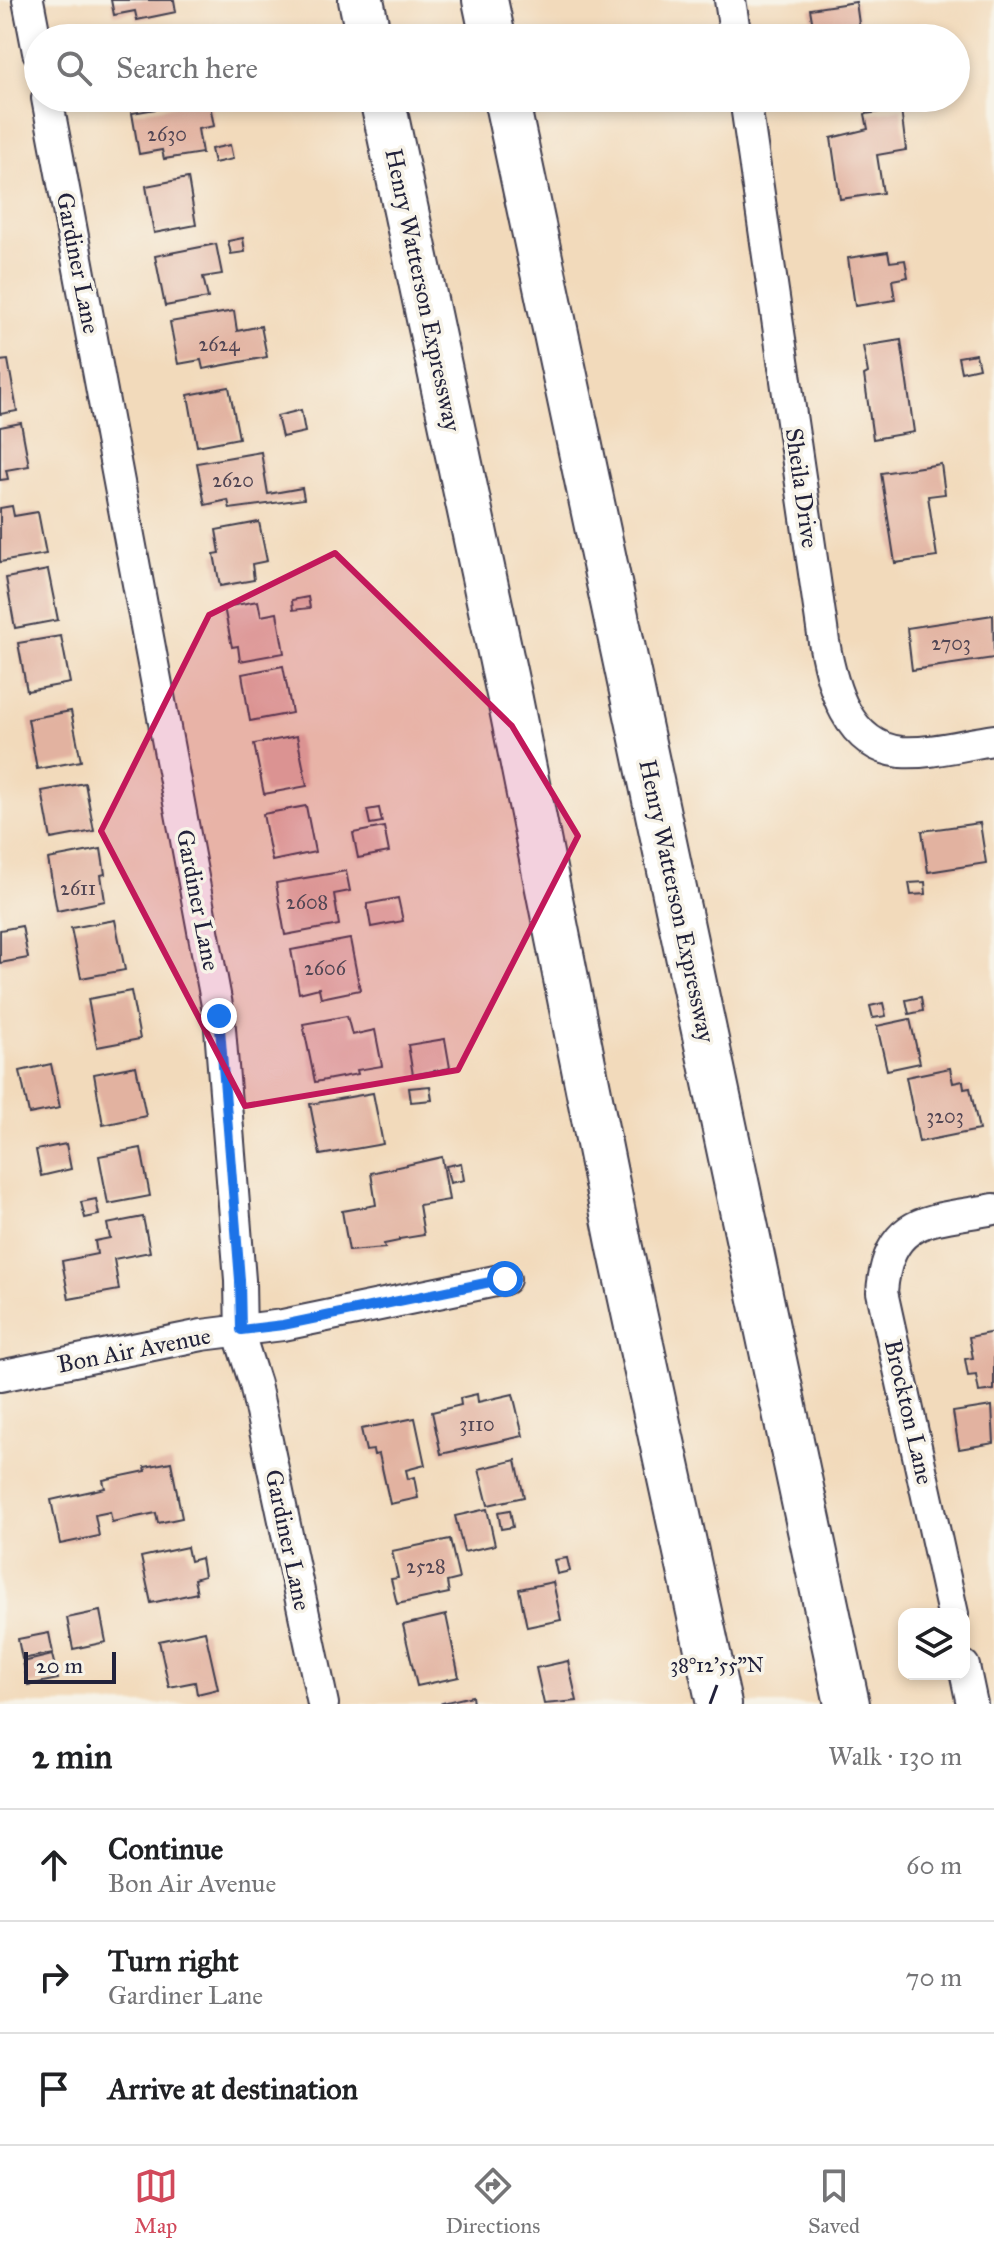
<!DOCTYPE html>
<html lang="en">
<head>
<meta charset="utf-8">
<style>
  :root { --surface:#fff; --page:#f2f2f2; --text:#202124; --muted:#757577; --line:#e0e0e0; --accent:#d1495b }
  body { margin:0; font-family:"IM FELL Great Primer",serif; background:var(--page); color:var(--text) }
  .controls { position:absolute; right:24px; bottom:24px; display:grid; overflow:hidden; border-radius:16px; box-shadow:0 4px 12px #0003 }
  .controls button { width:72px; height:72px; display:grid; place-items:center; padding:0; border:0; border-bottom:2px solid var(--line); background:var(--surface); color:var(--text); font:40px sans-serif }
  .scale { position:absolute; left:24px; bottom:20px; width:92px; box-sizing:border-box; padding-left:8px; border:4px solid #22223b; border-top:0; font-size:22px; line-height:28px; white-space:nowrap; color:#22223b; -webkit-text-stroke:6px #f7f3e8; paint-order:stroke }
  .stop { position:absolute; width:24px; height:24px; margin:-18px; border:6px solid #1a73e8; border-radius:50%; background:#fff }
  .stop.end { background:#1a73e8; border-color:#fff; box-shadow:0 2px 8px #0008 }
  .list { margin:0; padding:0; list-style:none }
  h2 { display:flex; justify-content:space-between; align-items:center; height:104px; margin:0; padding:0 32px; font-size:34px }
  h2 small { font-size:26px; font-weight:400; color:var(--muted) }
  .list li { display:grid; grid-template-columns:52px 1fr auto; gap:24px; align-items:center; box-sizing:border-box; height:112px; padding:0 32px; border-top:2px solid var(--line) }
  .list b { display:block; font-size:30px; white-space:nowrap }
  .list p { margin:0; font-size:26px; white-space:nowrap; color:var(--muted) }
  .list em { font-size:26px; font-style:normal; color:var(--muted) }
  .icon { flex:none; width:44px; height:44px; fill:none; stroke:currentColor; stroke-width:2; stroke-linecap:round; stroke-linejoin:round }
  .map { position:relative; flex:none; width:994px; height:1704px; overflow:hidden }
  .search { position:absolute; background:var(--surface); box-shadow:0 4px 12px #0003; left:24px; right:24px; top:24px; height:88px; display:flex; align-items:center; gap:20px; box-sizing:border-box; padding:0 28px; border-radius:44px; color:var(--muted); font-size:30px }
  .sheet { height:440px; background:var(--surface) }
  nav { display:flex; justify-content:space-around; align-items:center; box-sizing:border-box; height:112px; border-top:2px solid var(--line); background:var(--surface); font-size:22px; color:var(--muted) }
  nav a { display:grid; justify-items:center; gap:4px }
  nav .on { color:var(--accent) }
  .map>svg:first-child { display:block }
</style>
</head>
<body>
<div class="map">
<svg width="994" height="1704" viewBox="0 0 994 1704">
  <rect width="100%" height="100%" fill="#f7f3e8"/>
  <filter id="ink" filterUnits="userSpaceOnUse"><feTurbulence type="fractalNoise" baseFrequency=".0125" numOctaves="2"/><feDisplacementMap in="SourceGraphic" scale="16" xChannelSelector="R" yChannelSelector="G"/><feConvolveMatrix kernelMatrix="1 2 1 2 8 2 1 2 1" color-interpolation-filters="sRGB"/></filter>
  <filter id="wash" filterUnits="userSpaceOnUse"><feTurbulence type="fractalNoise" baseFrequency=".006" numOctaves="4" result="noise"/><feDisplacementMap in="SourceGraphic" scale="32" xChannelSelector="R" yChannelSelector="G"/><feGaussianBlur stdDeviation="1.8" result="paint"/><feColorMatrix in="noise" values="0 0 0 0 0 0 0 0 0 0 0 0 0 0 0 0 0 1.4 0 .05"/><feComposite in="paint" operator="in"/></filter>
  <g filter="url(#wash)">
    <rect width="100%" height="100%" fill="#f2dabb"/>
    <g id="blocks">
      <g fill="#e2b2a0">
        <path d="M111,0H174L176,12L137,20L135,11L114,15Z"/>
        <path d="M856,2L861,38H815L810,9Z"/>
        <path d="M209,100L214,126L198,129L202,153L164,159L162,150L139,154L132,113Z"/>
        <path d="M901,109L906,150L877,155L883,193L840,199L831,138L868,129L865,114Z"/>
        <path d="M230,145L233,159L214,163L211,149Z"/>
        <path d="M188,178L196,225L154,233L146,186Z"/>
        <path d="M243,238L245,252L231,254L228,241Z"/>
        <path d="M216,244L222,274L203,277L208,298L165,306L155,256Z"/>
        <path d="M888,252L890,262L905,260L908,277L892,280L895,300L855,306L848,258Z"/>
        <path d="M234,311L237,331L261,326L267,357L203,369L201,360L178,364L170,322Z"/>
        <path d="M901,340L914,432L873,439L864,375L868,373L863,346Z"/>
        <path d="M976,354L979,368L961,372L958,357Z"/>
        <path d="M8,360L17,411L0,414V361Z"/>
        <path d="M229,387L239,438L197,446L188,395Z"/>
        <path d="M301,410L305,432L282,437L277,416Z"/>
        <path d="M21,423L29,466L6,470L8,479L0,480V427Z"/>
        <path d="M261,452L268,494L302,488L304,499L230,509L228,500L205,505L197,463Z"/>
        <path d="M941,464L945,494L928,496L937,557L895,563L881,473Z"/>
        <path d="M12,506L14,516L38,512L46,554L0,562V508Z"/>
        <path d="M259,522L267,561L252,564L254,580L220,586L214,554L220,553L216,530Z"/>
        <path d="M48,570L58,620L15,628L6,578Z"/>
        <path d="M308,597L310,608L293,610L292,600Z"/>
        <path d="M258,601L261,616L277,613L284,653L240,661L238,646L232,647L224,607Z"/>
        <path d="M993,615L994,658L912,670L907,628Z"/>
        <path d="M61,636L70,683L27,691L18,643Z"/>
        <path d="M283,666L292,713L250,721L242,674Z"/>
        <path d="M71,711L81,761L37,769L28,719Z"/>
        <path d="M297,736L307,786L264,794L254,744Z"/>
        <path d="M85,783L94,831L51,839L42,791Z"/>
        <path d="M306,806L315,852L272,861L263,814Z"/>
        <path d="M379,808L382,822L370,824L367,810Z"/>
        <path d="M980,823L986,863L928,872L922,831Z"/>
        <path d="M384,827L389,852L358,858L353,833Z"/>
        <path d="M101,849L105,874L101,875L105,901L57,911L48,859Z"/>
        <path d="M346,871L350,891L334,894L339,925L285,935L276,883Z"/>
        <path d="M925,882L926,894L911,895L909,883Z"/>
        <path d="M398,898L403,921L371,927L367,904Z"/>
        <path d="M115,920L125,970L81,978L71,928Z"/>
        <path d="M22,926L28,958L0,963V930Z"/>
        <path d="M350,939L360,990L321,998L319,988L299,993L291,950Z"/>
        <path d="M131,991L140,1039L97,1047L88,999Z"/>
        <path d="M921,997L923,1011L909,1014L906,1000Z"/>
        <path d="M883,1003L886,1016L873,1018L870,1006Z"/>
        <path d="M347,1016L352,1035L375,1030L382,1066L357,1070L358,1074L315,1082L303,1024Z"/>
        <path d="M910,1019L920,1063L887,1070L877,1026Z"/>
        <path d="M445,1039L450,1068L413,1075L408,1045Z"/>
        <path d="M51,1064L60,1108L29,1114L20,1071Z"/>
        <path d="M136,1066L146,1116L103,1125L94,1074Z"/>
        <path d="M950,1068L953,1083L963,1081L964,1089L970,1088L979,1130L919,1142L906,1077Z"/>
        <path d="M430,1086L432,1100L411,1102L409,1088Z"/>
        <path d="M373,1093L383,1144L320,1155L310,1104Z"/>
        <path d="M66,1144L71,1169L41,1176L36,1150Z"/>
        <path d="M141,1148L150,1196L108,1204L99,1156Z"/>
        <path d="M442,1157L449,1200L419,1205L424,1235L399,1239V1241L384,1244L385,1248L349,1251L342,1211L376,1205L371,1173Z"/>
        <path d="M461,1163L464,1180L450,1183L446,1166Z"/>
        <path d="M96,1199L99,1215L85,1218L81,1202Z"/>
        <path d="M143,1217L150,1252L114,1259L119,1290L69,1299L62,1261L97,1254L95,1241L110,1238L107,1224Z"/>
        <path d="M994,1332V1390L979,1392L976,1375L968,1376L965,1359L973,1358L969,1337Z"/>
        <path d="M477,1394L478,1402L513,1394L523,1436L441,1454L432,1412L461,1405L460,1398Z"/>
        <path d="M992,1406L994,1443L959,1449L953,1412Z"/>
        <path d="M415,1418L425,1465L406,1470L408,1479L414,1477L418,1498L390,1504L379,1454L374,1455L373,1450L366,1451L361,1429Z"/>
        <path d="M516,1460L524,1497L488,1505L479,1469Z"/>
        <path d="M171,1462L182,1518L158,1523L156,1513L112,1522L110,1512L95,1515L99,1536L60,1544L51,1500L105,1488L103,1480L146,1471L145,1467Z"/>
        <path d="M487,1509L495,1545L464,1552L455,1516Z"/>
        <path d="M510,1510L513,1527L501,1529L498,1512Z"/>
        <path d="M450,1539L459,1579L447,1582L449,1593L397,1604L391,1579L398,1578L392,1551Z"/>
        <path d="M187,1547L190,1561L201,1558L204,1576L194,1579L197,1593L151,1603L141,1557Z"/>
        <path d="M567,1558L570,1571L557,1574L554,1560Z"/>
        <path d="M553,1582L561,1620L527,1627L519,1589Z"/>
        <path d="M100,1611L106,1642L73,1649L67,1618Z"/>
        <path d="M446,1615L459,1677L417,1686L403,1625Z"/>
        <path d="M205,1631L218,1689L197,1694L195,1682L169,1687L159,1641Z"/>
        <path d="M49,1633L53,1653L22,1659L18,1639Z"/>
        <path d="M52,1655L58,1679L28,1685L23,1662Z"/>
        <path d="M568,1661L577,1701L544,1704L536,1668Z"/>
        <path d="M472,1696L473,1704H443L442,1703Z"/>
      </g>
    </g>
  </g>
  <g filter="url(#ink)">
    <use href="#blocks" fill-opacity="0" stroke="#413e4e" stroke-width="2"/>
    <g fill="none" stroke-linecap="round" stroke-linejoin="round">
      <defs>
        <g id="street">
          <path d="M28,0L38,52"/>
          <path d="M730,0L736,38"/>
          <path d="M47,98L219,1016L240,1280L241,1340L255,1384L323,1704"/>
          <path d="M745,98L824,642C832,686 847,746 901,752C930,754 965,744 994,740"/>
          <path d="M0,1376L202,1335L283,1325L505,1279"/>
          <path d="M953,1614L882,1292C888,1215 931,1221 994,1209"/>
          <path d="M964,1666L972,1704"/>
        </g>
        <g id="highway">
          <path d="M361,0L369,38"/>
          <path d="M485,0L493,38"/>
          <path d="M382,98L510,699L620,1248L719,1704"/>
          <path d="M506,98L847,1704"/>
        </g>
      </defs>
      <use href="#street" stroke="#413e4e" stroke-width="34"/>
      <use href="#highway" stroke="#413e4e" stroke-width="48"/>
      <use href="#street" stroke="#fff" stroke-width="30"/>
      <use href="#highway" stroke="#fff" stroke-width="44"/>
    </g>
  </g>
  <g fill="none" stroke-linecap="round" stroke-linejoin="round" filter="url(#ink)">
    <path stroke="#1a73e8" stroke-width="10" d="M219,1016L240,1280L241,1330L283,1325L505,1279"/>
  </g>
  <path fill="#c2185b" fill-opacity="0.2" stroke="#c2185b" stroke-width="6" stroke-linejoin="round" d="M335,553L512,726L578,836L458,1070L245,1106L101,831L209,615Z"/>
  <path fill="none" stroke="#22223b" stroke-width="3" d="M710,1704L717,1685"/>
  <g text-anchor="middle" dominant-baseline="central" stroke-width="7" stroke-linejoin="round" paint-order="stroke">
    <g font-size="20" fill="#524654">
      <text x="167" y="134">2630</text>
      <text x="219" y="344">2624</text>
      <text x="233" y="480">2620</text>
      <text x="951" y="643">2703</text>
      <text x="78" y="888">2611</text>
      <text x="307" y="902">2608</text>
      <text x="325" y="968">2606</text>
      <text x="945" y="1116">3203</text>
      <text x="477" y="1424">3110</text>
      <text x="426" y="1566">2528</text>
    </g>
    <g font-size="24" fill="#22223b" stroke="#f7f3e8">
      <text transform="translate(78 263) rotate(79)">Gardiner Lane</text>
      <text transform="translate(423 290) rotate(78)">Henry Watterson Expressway</text>
      <text transform="translate(802 488) rotate(82)">Sheila Drive</text>
      <text transform="translate(198 900) rotate(79)">Gardiner Lane</text>
      <text transform="translate(677 901) rotate(78)">Henry Watterson Expressway</text>
      <text transform="translate(134 1350) rotate(-11)">Bon Air Avenue</text>
      <text transform="translate(909 1412) rotate(77)">Brockton Lane</text>
      <text transform="translate(288 1540) rotate(78)">Gardiner Lane</text>
    </g>
  </g>
  <g font-size="20" text-anchor="middle" fill="#22223b" stroke="#f7f3e8" stroke-width="7" stroke-linejoin="round" paint-order="stroke">
    <text x="717" y="1672">38°12'55"N</text>
  </g>
</svg>
<div class="controls">
<button><svg class="icon" aria-label="layers" viewBox="0 0 24 24"><path d="M12 4l9 5-9 5-9-5zM3 14l9 5 9-5"/></svg></button>
</div>
<div class="scale">20 m</div>
<div class="stop" style="left:505px;top:1279px"></div>
<div class="stop end" style="left:219px;top:1016px"></div>
<div class="search"><svg class="icon" aria-label="search" viewBox="0 0 24 24"><circle cx="10" cy="10" r="6"/><path d="M15 15l6 6"/></svg>Search here</div>
</div>
<section class="sheet">
<h2>2 min<small>Walk · 130 m</small></h2>
<ul class="list">
<li><svg class="icon" aria-label="ahead" viewBox="0 0 24 24"><path d="M12 20V5M6 11l6-6 6 6"/></svg><div><b>Continue</b><p>Bon Air Avenue</p></div><em>60 m</em></li>
<li><svg class="icon" aria-label="right" viewBox="0 0 24 24"><path d="M7 20v-9h11M14 6l5 5-5 5"/></svg><div><b>Turn right</b><p>Gardiner Lane</p></div><em>70 m</em></li>
<li><svg class="icon" aria-label="arrive" viewBox="0 0 24 24"><path d="M6 21V4h12l-3 4 3 4H6"/></svg><div><b>Arrive at destination</b></div></li>
</ul>
</section>
<nav>
<a class="on"><svg class="icon" aria-label="map" viewBox="0 0 24 24"><path d="M3 6l6-2 6 2 6-2v14l-6 2-6-2-6 2zM9 4v14M15 6v14"/></svg>Map</a>
<a><svg class="icon" aria-label="directions" viewBox="0 0 24 24"><path d="M12 3l9 9-9 9-9-9zM9 14v-3h6M13 9l2 2-2 2"/></svg>Directions</a>
<a><svg class="icon" aria-label="saved" viewBox="0 0 24 24"><path d="M7 4h10v16l-5-4-5 4z"/></svg>Saved</a>
</nav>
</body>
</html>
